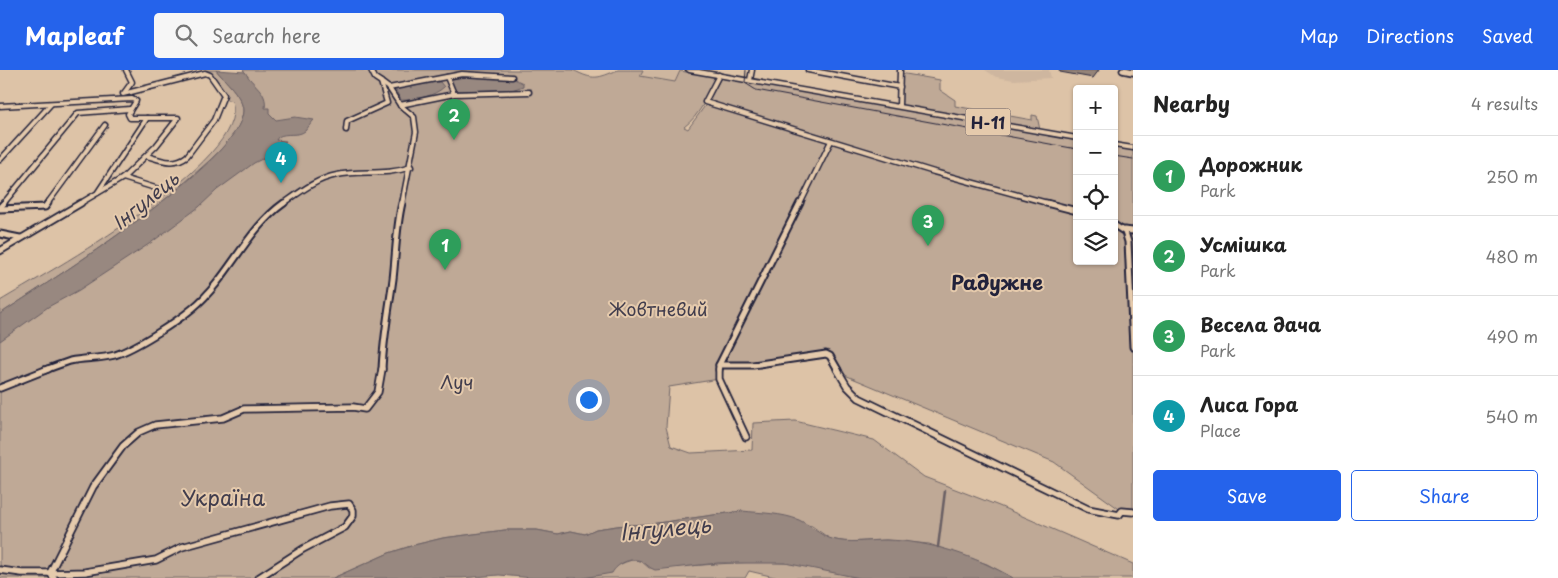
<!DOCTYPE html>
<html lang="en">
<head>
<meta charset="utf-8">
<style>
  :root { --surface:#fff; --page:#f6f6f6; --text:#222; --muted:#767676; --line:#e0e0e0; --accent:#2563eb }
  body { margin:0; font-family:"Playpen Sans",sans-serif; background:var(--page); color:var(--text) }
  .controls { position:absolute; right:15px; top:15px; display:grid; overflow:hidden; border-radius:5px; box-shadow:0 1px 4px #0004 }
  .controls button { width:45px; height:45px; display:grid; place-items:center; padding:0; border:0; border-bottom:1px solid var(--line); background:var(--surface); color:var(--text); font:25px sans-serif }
  .you { position:absolute; left:588px; top:329px; width:18px; height:18px; margin:-12px; border:4px solid #fff; border-radius:50%; background:#1a73e8; box-shadow:0 0 0 8px #1a73e833 }
  .badge { display:grid; place-items:center; width:32px; height:32px; border-radius:50%; background:var(--accent); color:#fff; font-size:16px; font-weight:700 }
  .pin { position:absolute; translate:-50% -41px; filter:drop-shadow(0 1px 2px #0008) }
  .pin::after { content:''; position:absolute; top:26px; width:18px; height:15px; background:inherit; clip-path:polygon(0 0,100% 0,50% 100%) }
  .list { margin:0; padding:0; list-style:none }
  h2 { display:flex; justify-content:space-between; align-items:center; height:65px; margin:0; padding:0 20px; font-size:21px }
  h2 small { font-size:16px; font-weight:400; color:var(--muted) }
  .list li { display:grid; grid-template-columns:32px 1fr auto; gap:15px; align-items:center; box-sizing:border-box; height:80px; padding:0 20px; border-top:1px solid var(--line) }
  .list b { display:block; font-size:19px; white-space:nowrap }
  .list p { margin:0; font-size:16px; white-space:nowrap; color:var(--muted) }
  .list em { font-size:16px; font-style:normal; color:var(--muted) }
  .actions { display:flex; gap:10px; padding:15px 20px }
  .actions a { flex:1; padding:11px 0; border:1px solid var(--accent); border-radius:5px; text-align:center; font-size:18px; color:var(--accent) }
  .actions .main { background:var(--accent); color:#fff }
  .icon { flex:none; width:28px; height:28px; fill:none; stroke:currentColor; stroke-width:2; stroke-linecap:round; stroke-linejoin:round }
  .map { position:relative; flex:none; width:1133px; height:508px; overflow:hidden }
  header { display:flex; align-items:center; gap:30px; box-sizing:border-box; height:70px; padding:0 25px; background:var(--accent); color:#fff }
  header strong { font-size:24px }
  nav { display:flex; gap:28px; margin-inline-start:auto; font-size:18px }
  .search { width:350px; height:45px; background:var(--page); display:flex; align-items:center; gap:12px; box-sizing:border-box; padding:0 18px; border-radius:5px; color:var(--muted); font-size:19px }
  main { display:flex }
  aside { flex:1; background:var(--surface) }
  .map>svg:first-child { display:block }
</style>
</head>
<body>
<header>
<strong>Mapleaf</strong>
<div class="search"><svg class="icon" aria-label="search" viewBox="0 0 24 24"><circle cx="10" cy="10" r="6"/><path d="M15 15l6 6"/></svg>Search here</div>
<nav><a>Map</a><a>Directions</a><a>Saved</a></nav>
</header>
<main>
<div class="map">
<svg width="1133" height="508" viewBox="0 0 1133 508">
  <rect width="100%" height="100%" fill="#ddc3a7"/>
  <filter id="ink" filterUnits="userSpaceOnUse"><feTurbulence type="fractalNoise" baseFrequency=".02" numOctaves="2"/><feDisplacementMap in="SourceGraphic" scale="10" xChannelSelector="R" yChannelSelector="G"/><feConvolveMatrix kernelMatrix="1 2 1 2 8 2 1 2 1" color-interpolation-filters="sRGB"/></filter>
  <g filter="url(#ink)">
    <g fill="#ceb69f">
      <path d="M643,0H674L680,1L675,12L640,6Z"/>
      <path d="M985,0H1049L1051,8L1014,10L996,7Z"/>
    </g>
    <g fill="#bfa996" stroke="#706668">
      <path d="M205,0H216C224,10 243,26 243,41C242,91 45,214 0,244V231C44,204 252,91 232,31L224,29V25Z"/>
      <path d="M243,0H573C594,11 598,8 618,0C625,0 636,0 643,0L640,6L675,12L680,1L716,7C711,23 698,47 684,57L688,59L707,33H713L710,28L721,8L1077,70V191H1114V76L1133,80V442L1122,441L1054,392L840,303L826,284L741,296H722L719,309L669,317L666,357L671,376L691,383L752,380L753,353L795,351L874,370L924,407L999,436L1133,494V508H1013L987,494L929,474L886,470L847,472L830,469L812,456L742,441L650,454L624,455L596,459L585,464L571,461L558,464L537,460H505L443,468L414,475L389,483L333,508H0V263L46,236L264,42C267,26 261,21 250,10C248,7 246,3 243,0Z"/>
      <path d="M900,3L940,10V20L955,30V36L1032,50V45L1037,46L1040,60L899,35Z"/>
      <path d="M632,490L641,491L649,498C694,497 739,490 784,493C809,495 835,503 860,508H779L749,501L745,508H583C602,506 614,495 632,490Z"/>
    </g>
    <g fill="#988880" stroke="#695f64">
      <path d="M216,0L245,2C252,15 268,21 265,38H269V43L276,50L295,47L314,50L313,51C310,54 308,58 305,61C298,67 286,62 278,67L276,70L286,71L276,82L254,93L217,120L199,137L152,172L79,220L48,237L0,271V244C45,214 242,91 243,41C243,26 224,10 216,0Z"/>
      <path d="M473,6L512,8L523,13V16L512,20L455,21L451,12L452,9Z"/>
      <path d="M433,12H440L444,17C435,26 413,31 401,30L395,19Z"/>
      <path d="M742,441C761,443 782,443 799,450C810,455 821,466 832,469C849,474 868,470 886,470C931,471 975,486 1013,508H860L785,493H718L655,500C649,498 647,494 641,491C630,487 617,494 612,503L583,508H533L499,505L462,508H333L389,483L414,475L443,468L505,460H537L558,464L571,461L585,464L596,459L624,455L650,454Z"/>
    </g>
    <g fill="none" stroke-linecap="round" stroke-linejoin="round">
      <path stroke="#695f64" stroke-width="2.5" d="M938,477L945,421"/>
      <defs>
        <g id="street-far2">
          <path d="M808,0L900,17"/>
          <path d="M719,5L705,32L934,102L1051,134"/>
          <path d="M750,10L752,0"/>
          <path d="M381,12L389,18L400,35L414,47L416,62L402,134"/>
          <path d="M389,18L462,4L512,7"/>
          <path d="M124,23L132,12L126,0"/>
          <path d="M123,24L205,3L210,5L224,25L214,50L187,86C174,96 161,90 147,86"/>
          <path d="M454,24L529,22"/>
          <path d="M400,35L454,24L447,7"/>
          <path d="M0,36L132,29L136,31L128,44L130,48H178L156,76L123,108L79,134"/>
          <path d="M899,36L900,0"/>
          <path d="M346,60L347,51L387,33L381,12L375,8L371,0"/>
          <path d="M0,90L51,34"/>
          <path d="M123,108L165,121"/>
          <path d="M98,122L147,48"/>
          <path d="M3,134L78,43L130,39"/>
          <path d="M47,134L105,55"/>
          <path d="M283,134C300,122 316,109 337,105C362,100 385,106 411,97"/>
          <path d="M800,134L831,71"/>
        </g>
        <g id="street-far1">
          <path d="M1046,133L1077,141"/>
          <path d="M0,137L4,133"/>
          <path d="M0,139L45,137L48,133"/>
          <path d="M1114,155L1125,162L1128,172L1133,277"/>
          <path d="M1124,160L1133,161"/>
          <path d="M0,164L20,168"/>
          <path d="M0,181L81,133"/>
          <path d="M719,295H753L826,284L830,286L838,300"/>
          <path d="M45,300C53,297 61,294 70,291C84,288 100,289 115,285C136,278 175,253 193,238C229,208 246,160 284,133"/>
          <path d="M382,300C383,270 389,239 393,209C396,183 396,158 402,133"/>
          <path d="M719,300V295L800,133"/>
        </g>
        <g id="street">
          <path d="M719,299V309L746,367"/>
          <path d="M837,299L847,316L859,328L1088,439L1119,445L1122,441L1133,442"/>
          <path d="M0,318L48,299"/>
          <path d="M0,500L22,503H50L54,508"/>
          <path d="M50,503L93,417L123,376L139,362L155,355L223,348L244,339L353,337L365,339L378,322L382,299"/>
          <path d="M50,503L85,502L156,490L182,477L330,436L349,434L353,440V446L345,457L303,479L258,508"/>
        </g>
        <path id="secondary" d="M1123,0L1133,2"/>
        <g id="primary">
          <path d="M686,0H699L1077,66V70L689,2Z"/>
          <path d="M1114,73L1133,76V80L1114,77Z"/>
        </g>
      </defs>
      <use href="#street-far2" stroke="#22223b" stroke-width="7"/>
      <use href="#street-far1" stroke="#22223b" stroke-width="9"/>
      <use href="#street" stroke="#22223b" stroke-width="9"/>
      <use href="#secondary" stroke="#22223b" stroke-width="9"/>
      <use href="#primary" stroke="#22223b" stroke-width="3"/>
      <use href="#street-far2" stroke="#e5caac" stroke-width="4"/>
      <use href="#street-far1" stroke="#e5caac" stroke-width="5"/>
      <use href="#street" stroke="#e5caac" stroke-width="5.5"/>
      <use href="#secondary" stroke="#e5caac" stroke-width="5.5"/>
      <use href="#primary" fill="#e5caac" fill-rule="evenodd"/>
      <g stroke="#22223b" stroke-width="1">
        <path d="M746,0L745,13L756,20L1077,79"/>
        <path d="M1114,86L1133,89"/>
      </g>
    </g>
    <path fill="#948378" stroke="#22223b" d="M1059,0H1099L1093,8L1060,2Z"/>
  </g>
  <g text-anchor="middle" dominant-baseline="central" stroke-width="4" stroke-linejoin="round" paint-order="stroke">
    <rect fill="#e5caac" stroke="#5c545d" stroke-width="1" x="965.5" y="38.5" width="45" height="27" rx="4"/>
    <g font-size="16" font-weight="bold" fill="#22223b">
      <text x="988" y="52">Н-11</text>
    </g>
    <g font-size="18" fill="#413d4d" stroke="#e5caac">
      <text x="658" y="238">Жовтневий</text>
      <text x="457" y="311">Луч</text>
    </g>
    <g font-size="19" font-style="italic" fill="#403c4c" stroke="#e5caac">
      <text transform="translate(145 130) rotate(-39)">Інгулець</text>
    </g>
    <g font-size="20" font-weight="bold" fill="#22223b" stroke="#e5caac">
      <text x="997" y="212">Радужне</text>
    </g>
    <g font-size="21" fill="#413d4d" stroke="#e5caac">
      <text x="223" y="427">Україна</text>
    </g>
    <g font-size="22" font-style="italic" fill="#403c4c" stroke="#e5caac">
      <text transform="translate(665 457) rotate(-5)">Інгулець</text>
    </g>
  </g>
</svg>
<div class="controls">
<button>+</button>
<button>−</button>
<button><svg class="icon" aria-label="locate" viewBox="0 0 24 24"><circle cx="12" cy="12" r="6"/><path d="M12 2v4M12 18v4M2 12h4M18 12h4"/></svg></button>
<button><svg class="icon" aria-label="layers" viewBox="0 0 24 24"><path d="M12 4l9 5-9 5-9-5zM3 14l9 5 9-5"/></svg></button>
</div>
<div class="you"></div>
<div class="pin badge" style="left:445px;top:200px;background:#2e9e5b">1</div>
<div class="pin badge" style="left:454px;top:70px;background:#2e9e5b">2</div>
<div class="pin badge" style="left:928px;top:176px;background:#2e9e5b">3</div>
<div class="pin badge" style="left:281px;top:113px;background:#0f9aa8">4</div>
</div>
<aside>
<h2>Nearby<small>4 results</small></h2>
<ul class="list">
<li><span class="badge" style="background:#2e9e5b">1</span><div><b>Дорожник</b><p>Park</p></div><em>250 m</em></li>
<li><span class="badge" style="background:#2e9e5b">2</span><div><b>Усмішка</b><p>Park</p></div><em>480 m</em></li>
<li><span class="badge" style="background:#2e9e5b">3</span><div><b>Весела дача</b><p>Park</p></div><em>490 m</em></li>
<li><span class="badge" style="background:#0f9aa8">4</span><div><b>Лиса Гора</b><p>Place</p></div><em>540 m</em></li>
</ul>
<div class="actions"><a class="main">Save</a><a>Share</a></div>
</aside>
</main>
</body>
</html>
